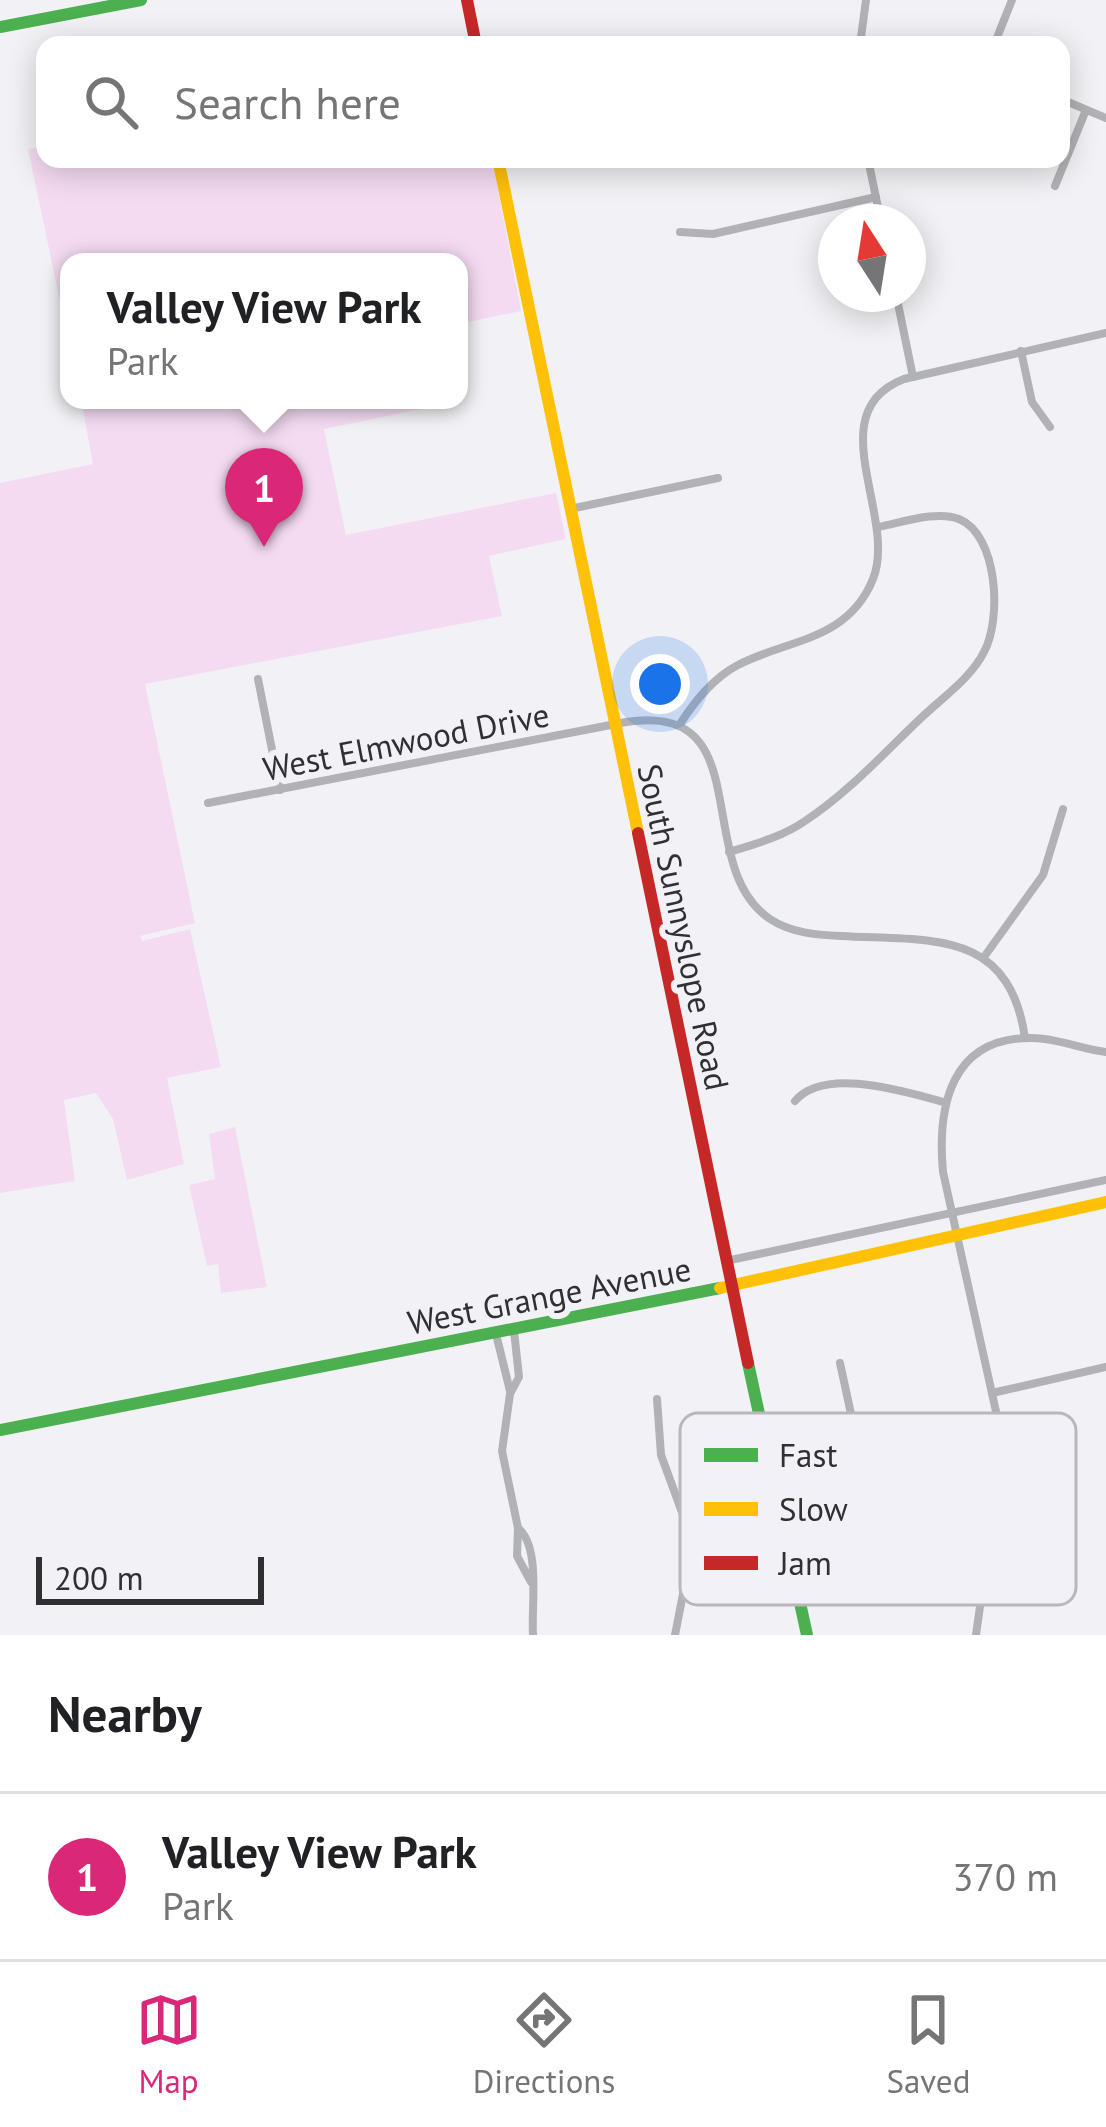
<!DOCTYPE html>
<html lang="en">
<head>
<meta charset="utf-8">
<style>
  :root { --surface:#fff; --page:#f2f2f2; --text:#202124; --muted:#757577; --line:#e0e0e0; --accent:#db2777 }
  body { margin:0; font-family:"PT Sans",sans-serif; background:var(--page); color:var(--text) }
  .compass { position:absolute; left:818px; top:204px; width:108px; height:108px; border-radius:50%; background:var(--surface); box-shadow:0 6px 30px #0003; rotate:348deg }
  .scale { position:absolute; left:36px; bottom:30px; width:228px; box-sizing:border-box; padding-left:12px; border:6px solid #303032; border-top:0; font-size:33px; line-height:42px; white-space:nowrap; color:#303032; -webkit-text-stroke:9px #f1f1f7; paint-order:stroke }
  .you { position:absolute; left:660px; top:684px; width:42px; height:42px; margin:-30px; border:9px solid #fff; border-radius:50%; background:#1a73e8; box-shadow:0 0 0 18px #1a73e833 }
  .badge { display:grid; place-items:center; width:78px; height:78px; border-radius:50%; background:var(--accent); color:#fff; font-size:39px; font-weight:700 }
  .pin { position:absolute; translate:-50% -99px; filter:drop-shadow(0 3px 6px #0008) }
  .pin::after { content:''; position:absolute; top:63px; width:42px; height:36px; background:inherit; clip-path:polygon(0 0,100% 0,50% 100%) }
  .popup { position:absolute; left:60px; top:253px; width:408px; height:156px; box-sizing:border-box; display:grid; place-content:center; border-radius:24px; background:var(--surface); filter:drop-shadow(0 3px 9px #0005); font-size:39px; white-space:nowrap; color:var(--muted) }
  .popup b { font-size:45px; color:var(--text) }
  .popup::after { content:''; position:absolute; left:50%; top:100%; margin-left:-24px; border:24px solid transparent; border-top-color:var(--surface) }
  .list { margin:0; padding:0; list-style:none }
  h2 { display:flex; justify-content:space-between; align-items:center; height:156px; margin:0; padding:0 48px; font-size:51px }
  h2 small { font-size:39px; font-weight:400; color:var(--muted) }
  .list li { display:grid; grid-template-columns:78px 1fr auto; gap:36px; align-items:center; box-sizing:border-box; height:168px; padding:0 48px; border-top:3px solid var(--line) }
  .list b { display:block; font-size:45px; white-space:nowrap }
  .list p { margin:0; font-size:39px; white-space:nowrap; color:var(--muted) }
  .list em { font-size:39px; font-style:normal; color:var(--muted) }
  .icon { flex:none; width:66px; height:66px; fill:none; stroke:currentColor; stroke-width:2; stroke-linecap:round; stroke-linejoin:round }
  .map { position:relative; flex:none; width:1106px; height:1635px; overflow:hidden }
  .search { position:absolute; background:var(--surface); box-shadow:0 6px 30px #0003; left:36px; right:36px; top:36px; height:132px; display:flex; align-items:center; gap:30px; box-sizing:border-box; padding:0 42px; border-radius:24px; color:var(--muted); font-size:45px }
  .sheet { height:324px; background:var(--surface) }
  nav { display:flex; justify-content:space-around; align-items:center; box-sizing:border-box; height:168px; border-top:3px solid var(--line); background:var(--surface); font-size:33px; color:var(--muted) }
  nav a { display:grid; justify-items:center; gap:6px }
  nav .on { color:var(--accent) }
  .map>svg:first-child { display:block }
</style>
</head>
<body>
<div class="map">
<svg width="1106" height="1635" viewBox="0 0 1106 1635">
  <rect width="100%" height="100%" fill="#f2f2f6"/>
  <g fill="#f5dbf2">
    <path d="M45,146V159H361L363,165L394,159H492L521,311L459,324V262H69V344L28,149Z"/>
    <path d="M81,400H445L446,404L324,429L346,535L556,493L566,539L489,556L502,616L145,684L195,923L140,936L142,941L190,929L221,1067L167,1078L184,1164L127,1180L113,1119L96,1093L64,1100L75,1181L0,1193V483L93,464Z"/>
    <path d="M235,1127L267,1287L221,1293L218,1264L207,1266L189,1185L215,1179L209,1134Z"/>
  </g>
  <g fill="none" stroke-linecap="round" stroke-linejoin="round">
    <g stroke="#b1b2b5" stroke-width="8">
      <path d="M860,45L866,0"/>
      <path d="M994,45L1012,0"/>
      <path d="M1061,99L1106,118"/>
      <path d="M868,159L881,222"/>
      <path d="M1055,186L1086,110"/>
      <path d="M680,232L713,234L876,197"/>
      <path d="M896,294L913,377"/>
      <path d="M1021,351L1032,402L1050,427"/>
      <path d="M570,509L718,478"/>
      <path d="M258,679L280,790"/>
      <path d="M680,724C695,701 713,678 738,665C788,639 848,641 873,579C898,516 818,412 904,379L1106,333"/>
      <path d="M208,803L626,722C761,701 690,865 770,919C791,933 817,935 841,936C930,941 1009,928 1025,1038"/>
      <path d="M729,852C755,844 782,837 805,821C848,793 884,753 921,718C942,698 971,678 984,652C1002,619 998,535 959,519C936,510 901,523 878,527"/>
      <path d="M984,957L1043,875L1063,809"/>
      <path d="M795,1101C825,1066 905,1092 944,1102"/>
      <path d="M726,1261L1106,1180"/>
      <path d="M514,1331L519,1377L510,1394L502,1451L518,1528L517,1556L531,1582"/>
      <path d="M496,1334L510,1391"/>
      <path d="M840,1363L872,1511C892,1557 943,1555 986,1561"/>
      <path d="M992,1393L1106,1367"/>
      <path d="M657,1399L661,1455L690,1534V1558L675,1635"/>
      <path d="M686,1519L777,1499"/>
      <path d="M518,1528C541,1547 531,1605 533,1635"/>
      <path d="M690,1534L780,1515"/>
      <path d="M976,1635L1000,1463L997,1416L943,1172C937,1106 951,1037 1032,1038C1057,1038 1081,1049 1106,1052"/>
    </g>
    <g stroke="#4caf50" stroke-width="12">
      <path d="M0,27L141,0"/>
      <path d="M748,1363L807,1635"/>
      <path d="M0,1430L720,1288"/>
    </g>
    <g stroke="#ffc107" stroke-width="12">
      <path d="M498,159L638,833"/>
      <path d="M720,1288L1106,1202"/>
    </g>
    <g stroke="#c62828" stroke-width="12">
      <path d="M467,0L476,45"/>
      <path d="M638,833L748,1363"/>
    </g>
  </g>
  <g text-anchor="middle" dominant-baseline="central" stroke-width="12" stroke-linejoin="round" paint-order="stroke">
    <g font-size="33" fill="#303032" stroke="#f1f1f7">
      <text transform="translate(406 741) rotate(-11)">West Elmwood Drive</text>
      <text transform="translate(684 927) rotate(78)">South Sunnyslope Road</text>
      <text transform="translate(549 1295) rotate(-11)">West Grange Avenue</text>
    </g>
  </g>
  <rect x="680" y="1413" width="396" height="192" rx="18" fill="#f1f1f7" stroke="#b7b7bc" stroke-width="3"/>
  <rect x="704" y="1448" width="54" height="14" fill="#4caf50"/>
  <rect x="704" y="1502" width="54" height="14" fill="#ffc107"/>
  <rect x="704" y="1556" width="54" height="14" fill="#c62828"/>
  <g font-size="33" fill="#303032">
    <text x="779" y="1467">Fast</text>
    <text x="779" y="1521">Slow</text>
    <text x="779" y="1575">Jam</text>
  </g>
</svg>
<svg class="compass" viewBox="-18 -18 36 36"><path d="M0-13l5 13h-10z" fill="#e53935"/><path d="M0 13l5-13h-10z" fill="#757577"/></svg>
<div class="scale">200 m</div>
<div class="you"></div>
<div class="pin badge" style="left:264px;top:547px">1</div>
<div class="popup"><b>Valley View Park</b>Park</div>
<div class="search"><svg class="icon" aria-label="search" viewBox="0 0 24 24"><circle cx="10" cy="10" r="6"/><path d="M15 15l6 6"/></svg>Search here</div>
</div>
<section class="sheet">
<h2>Nearby<small></small></h2>
<ul class="list">
<li><span class="badge">1</span><div><b>Valley View Park</b><p>Park</p></div><em>370 m</em></li>
</ul>
</section>
<nav>
<a class="on"><svg class="icon" aria-label="map" viewBox="0 0 24 24"><path d="M3 6l6-2 6 2 6-2v14l-6 2-6-2-6 2zM9 4v14M15 6v14"/></svg>Map</a>
<a><svg class="icon" aria-label="directions" viewBox="0 0 24 24"><path d="M12 3l9 9-9 9-9-9zM9 14v-3h6M13 9l2 2-2 2"/></svg>Directions</a>
<a><svg class="icon" aria-label="saved" viewBox="0 0 24 24"><path d="M7 4h10v16l-5-4-5 4z"/></svg>Saved</a>
</nav>
</body>
</html>
